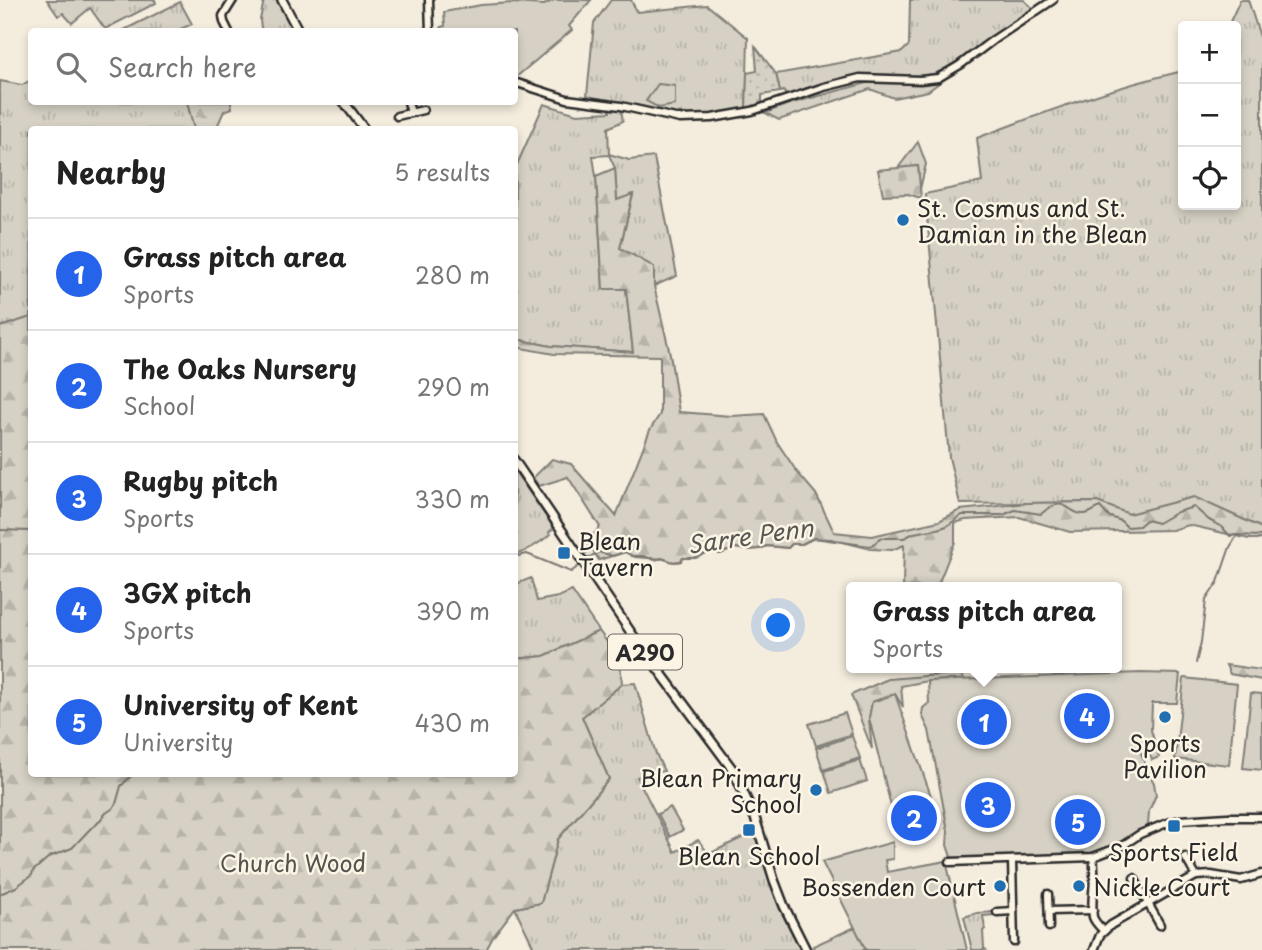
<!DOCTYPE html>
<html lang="en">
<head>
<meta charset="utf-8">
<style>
  :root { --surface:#fff; --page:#f2f2f2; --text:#222; --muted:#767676; --line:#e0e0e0; --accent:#2563eb }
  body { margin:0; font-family:"Playpen Sans",sans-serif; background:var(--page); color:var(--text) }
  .controls { position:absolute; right:21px; top:21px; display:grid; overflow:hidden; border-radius:7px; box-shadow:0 4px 10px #0003 }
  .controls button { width:63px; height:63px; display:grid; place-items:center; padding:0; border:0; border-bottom:2px solid var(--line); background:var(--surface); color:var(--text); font:35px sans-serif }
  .you { position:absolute; left:779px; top:626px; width:24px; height:24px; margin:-18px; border:5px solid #fff; border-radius:50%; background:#1a73e8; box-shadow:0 0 0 10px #1a73e833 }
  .badge { display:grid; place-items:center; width:46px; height:46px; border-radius:50%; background:var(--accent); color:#fff; font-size:23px; font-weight:700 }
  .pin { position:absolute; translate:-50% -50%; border:4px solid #fff; box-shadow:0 2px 7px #0006 }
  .popup { position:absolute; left:846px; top:582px; width:276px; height:91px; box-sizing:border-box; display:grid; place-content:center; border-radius:7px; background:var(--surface); filter:drop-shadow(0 2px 5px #0005); font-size:23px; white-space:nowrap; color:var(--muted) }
  .popup b { font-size:26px; color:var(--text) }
  .popup::after { content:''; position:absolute; left:50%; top:100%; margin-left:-14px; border:14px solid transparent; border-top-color:var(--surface) }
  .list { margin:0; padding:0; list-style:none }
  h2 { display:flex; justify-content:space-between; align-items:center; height:91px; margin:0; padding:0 28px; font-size:30px }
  h2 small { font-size:23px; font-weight:400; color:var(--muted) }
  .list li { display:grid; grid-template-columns:46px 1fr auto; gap:21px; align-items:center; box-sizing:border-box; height:112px; padding:0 28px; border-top:2px solid var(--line) }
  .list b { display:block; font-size:26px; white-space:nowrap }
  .list p { margin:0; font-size:23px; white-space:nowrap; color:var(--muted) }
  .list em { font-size:23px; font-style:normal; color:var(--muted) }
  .icon { flex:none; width:38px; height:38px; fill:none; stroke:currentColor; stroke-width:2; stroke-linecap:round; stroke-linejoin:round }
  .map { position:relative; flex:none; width:1262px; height:950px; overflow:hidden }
  .search { position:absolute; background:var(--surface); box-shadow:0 4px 10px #0003; left:28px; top:28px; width:490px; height:77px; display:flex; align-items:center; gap:18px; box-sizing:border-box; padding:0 24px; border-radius:7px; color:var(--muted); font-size:26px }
  .panel { position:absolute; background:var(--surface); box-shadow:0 4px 10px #0003; left:28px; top:126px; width:490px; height:651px; border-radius:7px }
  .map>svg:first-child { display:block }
</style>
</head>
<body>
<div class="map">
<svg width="1262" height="950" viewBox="0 0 1262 950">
  <defs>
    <pattern id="grass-tufts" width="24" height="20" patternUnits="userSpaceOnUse" patternTransform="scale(1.75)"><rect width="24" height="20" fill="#d6d1c4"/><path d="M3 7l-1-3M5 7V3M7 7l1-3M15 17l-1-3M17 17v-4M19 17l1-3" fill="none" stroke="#b8b4a9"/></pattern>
    <pattern id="forest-firs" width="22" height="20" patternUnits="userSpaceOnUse" patternTransform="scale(1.75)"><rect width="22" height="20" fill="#d6d1c4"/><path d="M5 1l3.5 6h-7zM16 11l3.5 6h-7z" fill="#b8b4a9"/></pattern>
    <pattern id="cemetery-stones" width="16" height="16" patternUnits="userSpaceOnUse" patternTransform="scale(1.75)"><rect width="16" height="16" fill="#d6d1c4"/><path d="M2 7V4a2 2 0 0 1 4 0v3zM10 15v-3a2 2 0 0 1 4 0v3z" fill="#b8b4a9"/></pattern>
    <pattern id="garden-dots" width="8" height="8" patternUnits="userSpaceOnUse" patternTransform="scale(1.75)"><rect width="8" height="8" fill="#d6d1c4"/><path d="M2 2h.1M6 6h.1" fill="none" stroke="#b8b4a9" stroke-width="1.8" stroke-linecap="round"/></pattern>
  </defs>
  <rect width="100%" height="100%" fill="#f4edde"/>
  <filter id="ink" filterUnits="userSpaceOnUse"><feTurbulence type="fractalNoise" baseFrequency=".0143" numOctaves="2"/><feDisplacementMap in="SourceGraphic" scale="14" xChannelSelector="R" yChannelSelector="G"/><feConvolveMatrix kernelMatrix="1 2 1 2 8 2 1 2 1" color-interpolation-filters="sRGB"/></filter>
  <g filter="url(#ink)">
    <g fill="url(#grass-tufts)" stroke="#807e78" stroke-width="2">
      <path d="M47,0H155L156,3L105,29L90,8L72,23L63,13L58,16Z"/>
      <path d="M264,0H282L299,31H265L261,28L260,20Z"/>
      <path d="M611,0H631L637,12L707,5L748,38L746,110L722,114L671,115L645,107L587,96L594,23Z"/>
      <path d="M910,0H1024L1035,10L947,68L930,76L882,75L847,78L786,98L784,91L780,92L776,74L902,52L909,45Z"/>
      <path d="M1240,0H1248L1262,43V528L1194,497L1129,514L1097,502L960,504L949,457L925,194L982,182L977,138C1045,112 1113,87 1183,71V205H1236V26H1228Z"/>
      <path d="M180,2L192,24L176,31H122Z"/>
      <path d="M950,75L928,91L894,98L870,89L779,120L765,113L789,104L867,83H920Z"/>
      <path d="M31,80L32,102H187L194,129L32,130L31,317L0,327V81L22,85Z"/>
      <path d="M544,104L577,114L610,112V107L621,109L623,121L608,128L609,154L629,160L654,157L677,276L654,286V267L620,248L633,195L617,201L615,168L609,155L593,156L596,176L603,289H626L633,352L551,346L515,339V169Z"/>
      <path d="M918,142L926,164L920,189L918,166L898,168Z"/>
      <path d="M514,470L554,528L549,532L550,535C539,543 528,551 515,555Z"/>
      <path d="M531,578L537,601L558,597L572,591L599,631L544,656L515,659L514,585Z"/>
      <path d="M635,683L656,754L664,771L637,777L675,852L698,840L709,854L754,832L767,871L803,950H535L515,908L541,903L558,839L609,779L582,717L622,684Z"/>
      <path d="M994,912V915L983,916L985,929L983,931L984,948L986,950H972L964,917L977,913Z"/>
      <path d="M855,927L866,950H814L813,946Z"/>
    </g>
    <g fill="url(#forest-firs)" stroke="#807e78" stroke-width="2">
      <path d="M658,84L675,86V105L659,108L646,101Z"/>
      <path d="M187,102H231L232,108L224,111L216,129H194Z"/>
      <path d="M615,168L617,200L633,194L620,248L654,267V286L670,354L679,412L732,416L764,414L777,442L797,472L816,494L834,532L872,536L939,521L960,510L1028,503L1097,502L1129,514L1194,497L1262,528V539H1249L1189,525L1172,530L1070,532L1019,517L965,520L955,523V542L937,587H903L904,545L892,550L871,549L831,539L814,538L802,544H792L788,548L767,546L760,549L746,550L736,548L720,554L711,551L695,558H683L681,561C672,563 671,561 664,559C655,558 645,558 635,557C632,556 628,553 625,552L599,560L592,549L583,555L580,550L600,527L568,477L539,486L533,478L552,459L571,464L616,516L650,430L660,414V356L554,354L515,347V339L551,346L633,352L626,289H603L596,176Z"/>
      <path d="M31,317L32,774H514L515,659L544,656L599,631L620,660L622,684L582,717L609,779L558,839L541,903L515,908L493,937L486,950H0V327Z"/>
      <path d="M1226,665L1262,670V680L1230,674Z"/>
      <path d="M963,673L962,680L928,681L901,686L903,707L895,694L872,702L869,719L872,749L851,695L888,679Z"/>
    </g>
    <path fill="url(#cemetery-stones)" stroke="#807e78" stroke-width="2" d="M918,166L921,198L908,194L883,195L878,170Z"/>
    <g fill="#d6d1c4" stroke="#807e78" stroke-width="2">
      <path d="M554,0H591L569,26L572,30L515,78L514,32L442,31L441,27L445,26L444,12L481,5L512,3L544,5Z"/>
      <path d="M1140,673L1180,674L1177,703H1152L1151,730L1159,757L1152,760L1148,750L1141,753L1145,764L1143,765L1146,774L1149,773L1154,783L1156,795L1149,811L1148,826L1111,848L1094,854L957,860L951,857L947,845L948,831L929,730L922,715L923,708L929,703L928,681Z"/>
      <path d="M1184,678L1237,684L1229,765L1175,759Z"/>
      <path d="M1251,693L1262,694V770L1243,768Z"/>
      <path d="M895,694L931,796L891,806L869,718L872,702Z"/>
      <path d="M845,713L852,734L816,746L809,724Z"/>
      <path d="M852,736L860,758L823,770L816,748Z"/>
      <path d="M860,760L867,781L831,793L824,771Z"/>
      <path d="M670,807L683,830L670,837L658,814Z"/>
      <path d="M893,842V859L885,860L887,872L946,861L967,950H866L822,862Z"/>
    </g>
    <path fill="url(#garden-dots)" stroke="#807e78" stroke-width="2" d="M755,46L776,74L780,92L762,95V105L746,110L747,73L757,71Z"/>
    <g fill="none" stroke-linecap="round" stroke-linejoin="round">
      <g stroke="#7a7771" stroke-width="2">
        <path d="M0,530L32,531"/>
        <path d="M514,557L527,554L571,572L580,565"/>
        <path d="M588,558L599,552L613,556L625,552L632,556H643L655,560L662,558C669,561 673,563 681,561L683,558H695L711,551L720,554L736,548L746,550L760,549L766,546L788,548L792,544H802L814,538L870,546L875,543L880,538H904L914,533L937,529L947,526L962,515H1003L1015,510L1041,514C1066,492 1067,515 1084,514C1090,514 1095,509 1100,507L1108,516L1121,521L1127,527L1139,526L1146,520L1158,523L1177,512L1194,507L1209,520L1222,527L1230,536L1236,535L1262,536"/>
        <path d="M1196,663L1201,642L1206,600L1218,582L1230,547L1237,536"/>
        <path d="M0,894L16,887L32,875L33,871L49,857L72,848L91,828L96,825L106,813L112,809L116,804L121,786L133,774"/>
      </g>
      <defs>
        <g id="minor">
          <path d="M429,0L430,32"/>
          <path d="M229,32L224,22L223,16L233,0"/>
          <path d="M514,82L567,99L621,106L680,119L712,118L752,111L824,87L860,78L920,80L938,78L960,65L993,40L1053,0"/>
          <path d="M408,102L411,113"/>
          <path d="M397,116L423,110"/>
          <path d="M1093,857C1097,877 1090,900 1093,917C1095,923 1100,927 1104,931"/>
          <path d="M1185,857L1196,876"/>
          <path d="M1012,861L1014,942"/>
          <path d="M950,862L1093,857L1122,846L1140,834L1167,823L1180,820L1227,817H1262"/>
          <path d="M1134,878L1160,925"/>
          <path d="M1048,894L1049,927"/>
          <path d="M1049,911L1093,910"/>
          <path d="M997,912L1013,911"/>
          <path d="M1094,950L1100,935L1111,925L1196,876L1211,875L1241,880L1262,874"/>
        </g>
        <g id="major">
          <path d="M282,0L299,32"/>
          <path d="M344,102L365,130"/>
          <path d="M514,460L632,634L733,770L755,818L774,880L784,906L806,950"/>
        </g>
      </defs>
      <use href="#minor" stroke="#2b2b2b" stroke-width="11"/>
      <use href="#major" stroke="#2b2b2b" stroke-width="12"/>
      <use href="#minor" stroke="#fcf5e5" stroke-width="6"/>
      <use href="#major" stroke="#fcf5e5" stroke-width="7"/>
    </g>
  </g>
  <g fill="#1f6fb2" stroke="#fcf5e5" stroke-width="2.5">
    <circle cx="903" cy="220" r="7"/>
    <rect x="557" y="546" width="14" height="14" rx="3.5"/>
    <circle cx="1165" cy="717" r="7"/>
    <circle cx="816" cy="790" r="7"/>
    <rect x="1167" y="819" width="14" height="14" rx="3.5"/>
    <rect x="742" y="823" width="14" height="14" rx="3.5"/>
    <circle cx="1000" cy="886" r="7"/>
    <circle cx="1079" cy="886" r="7"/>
  </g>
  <g text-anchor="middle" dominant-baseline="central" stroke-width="5" stroke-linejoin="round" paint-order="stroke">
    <rect fill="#fcf5e5" stroke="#6a6863" stroke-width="2" x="608" y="634.5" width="74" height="35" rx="5"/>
    <g font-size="21" font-weight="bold" fill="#2b2b2b">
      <text x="645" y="652">A290</text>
    </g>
    <g font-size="23" fill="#2b2b2b" stroke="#fcf5e5" text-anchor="start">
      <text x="917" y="207">St. Cosmus and St.<tspan x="917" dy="26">Damian in the Blean</tspan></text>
      <text x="578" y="540">Blean<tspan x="578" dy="26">Tavern</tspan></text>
      <text x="1165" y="742" text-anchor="middle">Sports<tspan x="1165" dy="26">Pavilion</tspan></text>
      <text x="802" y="777" text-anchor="end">Blean Primary<tspan x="802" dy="26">School</tspan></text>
      <text x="1174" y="851" text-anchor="middle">Sports Field</text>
      <text x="749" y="855" text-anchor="middle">Blean School</text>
      <text x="986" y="886" text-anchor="end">Bossenden Court</text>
      <text x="1093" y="886">Nickle Court</text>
    </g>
    <g font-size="23" fill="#565451" stroke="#fcf5e5">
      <text x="293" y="862">Church Wood</text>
    </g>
    <g font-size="24" font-style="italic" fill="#595754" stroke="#fcf5e5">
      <text transform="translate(750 535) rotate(-8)">Sarre Penn</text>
    </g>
  </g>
</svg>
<div class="controls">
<button>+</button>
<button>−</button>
<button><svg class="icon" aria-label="locate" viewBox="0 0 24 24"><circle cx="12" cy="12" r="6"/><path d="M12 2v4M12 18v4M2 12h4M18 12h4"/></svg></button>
</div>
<div class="you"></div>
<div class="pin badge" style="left:984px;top:722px">1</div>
<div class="popup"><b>Grass pitch area</b>Sports</div>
<div class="pin badge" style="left:914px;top:818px">2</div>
<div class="pin badge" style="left:988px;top:805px">3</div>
<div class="pin badge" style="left:1087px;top:716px">4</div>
<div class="pin badge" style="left:1078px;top:822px">5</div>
<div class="search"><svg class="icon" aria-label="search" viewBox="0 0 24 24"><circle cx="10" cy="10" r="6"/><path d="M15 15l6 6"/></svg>Search here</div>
<section class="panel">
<h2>Nearby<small>5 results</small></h2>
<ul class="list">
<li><span class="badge">1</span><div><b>Grass pitch area</b><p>Sports</p></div><em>280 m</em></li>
<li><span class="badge">2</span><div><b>The Oaks Nursery</b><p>School</p></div><em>290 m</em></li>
<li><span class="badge">3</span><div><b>Rugby pitch</b><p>Sports</p></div><em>330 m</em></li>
<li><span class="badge">4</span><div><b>3GX pitch</b><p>Sports</p></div><em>390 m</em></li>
<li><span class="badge">5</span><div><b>University of Kent</b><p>University</p></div><em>430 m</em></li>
</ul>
</section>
</div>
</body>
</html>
